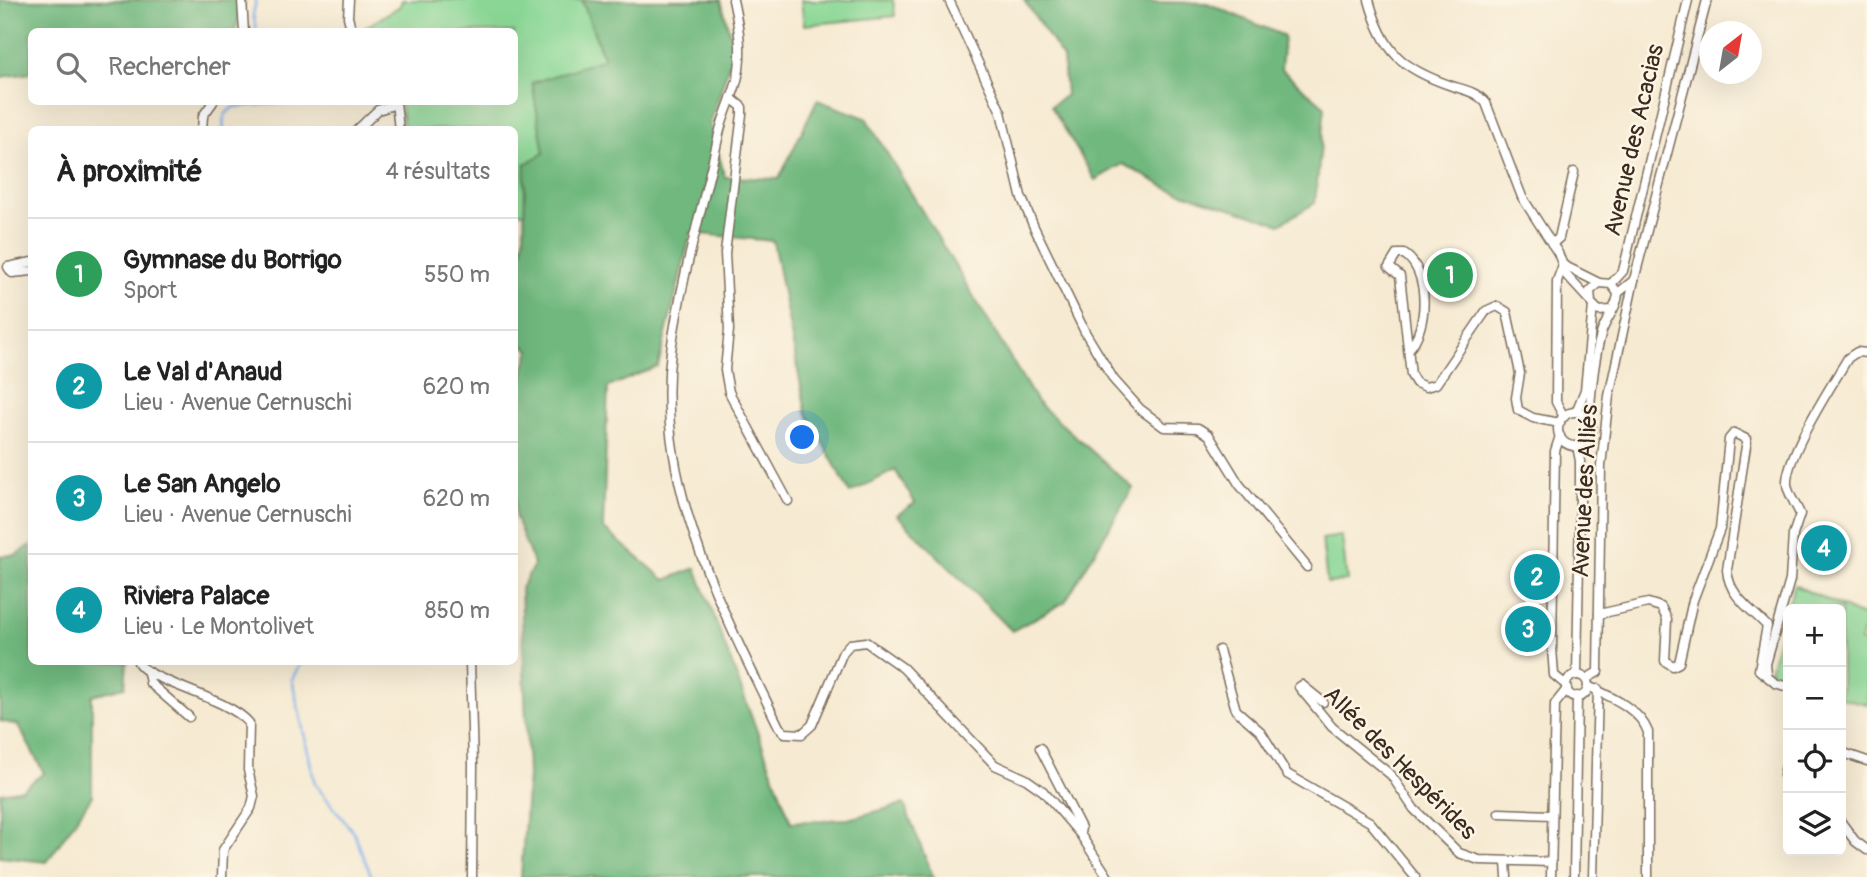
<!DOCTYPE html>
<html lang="fr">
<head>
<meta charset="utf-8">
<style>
  :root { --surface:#fff; --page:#f6f6f6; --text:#222; --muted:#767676; --line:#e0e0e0; --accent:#7c3aed }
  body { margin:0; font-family:Pangolin,sans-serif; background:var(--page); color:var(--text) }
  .controls { position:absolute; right:21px; bottom:21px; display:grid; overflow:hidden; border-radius:10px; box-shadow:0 7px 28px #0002 }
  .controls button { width:63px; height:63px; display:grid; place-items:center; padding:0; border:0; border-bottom:2px solid var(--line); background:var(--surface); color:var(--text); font:35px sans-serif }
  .compass { position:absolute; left:1699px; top:21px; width:63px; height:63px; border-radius:50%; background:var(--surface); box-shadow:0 7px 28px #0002; rotate:31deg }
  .you { position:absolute; left:803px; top:438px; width:24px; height:24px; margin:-18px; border:5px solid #fff; border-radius:50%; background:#1a73e8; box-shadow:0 0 0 10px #1a73e833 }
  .badge { display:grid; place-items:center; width:46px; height:46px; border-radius:50%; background:var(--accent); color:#fff; font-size:23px; font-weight:700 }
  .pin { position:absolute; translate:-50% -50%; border:4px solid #fff; box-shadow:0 2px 7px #0006 }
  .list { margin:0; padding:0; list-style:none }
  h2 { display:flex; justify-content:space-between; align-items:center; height:91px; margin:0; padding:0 28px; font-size:30px }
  h2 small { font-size:23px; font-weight:400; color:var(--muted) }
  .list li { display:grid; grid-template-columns:46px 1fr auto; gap:21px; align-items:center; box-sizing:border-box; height:112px; padding:0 28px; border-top:2px solid var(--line) }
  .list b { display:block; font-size:26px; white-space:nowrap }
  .list p { margin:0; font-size:23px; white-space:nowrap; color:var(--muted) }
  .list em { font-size:23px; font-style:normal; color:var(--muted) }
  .icon { flex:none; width:38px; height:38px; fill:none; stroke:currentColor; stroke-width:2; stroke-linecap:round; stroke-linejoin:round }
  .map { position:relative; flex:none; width:1867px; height:877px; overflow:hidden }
  .search { position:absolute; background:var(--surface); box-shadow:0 7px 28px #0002; left:28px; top:28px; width:490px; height:77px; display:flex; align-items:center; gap:18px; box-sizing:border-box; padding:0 24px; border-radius:10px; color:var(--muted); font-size:26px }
  .panel { position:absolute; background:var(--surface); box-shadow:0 7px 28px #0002; left:28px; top:126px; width:490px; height:539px; border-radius:10px }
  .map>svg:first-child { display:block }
</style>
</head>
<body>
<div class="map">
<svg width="1867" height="877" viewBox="0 0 1867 877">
  <rect width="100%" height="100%" fill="#fcf5e5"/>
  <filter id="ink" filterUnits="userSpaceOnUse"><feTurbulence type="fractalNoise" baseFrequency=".0143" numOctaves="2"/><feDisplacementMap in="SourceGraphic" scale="14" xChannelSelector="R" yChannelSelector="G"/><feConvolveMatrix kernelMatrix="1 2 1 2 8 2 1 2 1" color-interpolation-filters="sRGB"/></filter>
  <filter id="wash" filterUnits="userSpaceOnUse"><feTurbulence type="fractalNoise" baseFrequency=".00686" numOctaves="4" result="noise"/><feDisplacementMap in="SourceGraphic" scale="28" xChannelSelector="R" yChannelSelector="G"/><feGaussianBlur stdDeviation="1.57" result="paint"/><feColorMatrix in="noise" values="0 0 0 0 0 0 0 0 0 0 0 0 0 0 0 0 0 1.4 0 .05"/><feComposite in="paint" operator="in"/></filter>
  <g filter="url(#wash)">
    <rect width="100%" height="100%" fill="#f6ead2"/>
    <g fill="#8ad795" stroke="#62805a" stroke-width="2">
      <path d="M402,0H582L604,60L533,83L544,153L525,164V213L515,212L514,130L404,129L400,102H514V32H358L400,6Z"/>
      <path d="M801,0H893L895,16L804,25Z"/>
      <path d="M1342,536L1347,581L1327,583L1322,539Z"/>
      <path d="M1794,585L1867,618L1860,641L1867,644V704L1841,698V609H1788V682L1776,678L1770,670Z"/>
    </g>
    <g fill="#6fb87e" stroke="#55714e" stroke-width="2">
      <path d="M0,0H245L235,31L32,32L31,73L0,77Z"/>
      <path d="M582,0H721L734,49L710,124L725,177L779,179L817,100L866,118L1037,402L1133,488L1065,602L1012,631L897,515L915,503L895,470L850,493L806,412L773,241L691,233L658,366L608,387L603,528L665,580L696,568L791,822L848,819L904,804L933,877H521L528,775L521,588L534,565L515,516V399L530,350L515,339V282L524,239L525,164L544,153L532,83L604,59Z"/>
      <path d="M1024,0L1207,3L1284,36L1281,69L1325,107L1315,203L1280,224L1167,188L1123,164L1095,180L1051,106L1066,95L1063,58Z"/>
      <path d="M31,545L32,662H127L125,687L92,695V796L47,862L0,857V793L22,789L44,773L18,725L0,721V556L16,555Z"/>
    </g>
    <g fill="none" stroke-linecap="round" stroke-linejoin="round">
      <g stroke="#80b2ec" stroke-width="2.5">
        <path d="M256,0L253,15L257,32"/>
        <path d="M224,130C222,119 224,113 234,107L301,102"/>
        <path d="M301,662L292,679L315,784L354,833L372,877"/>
      </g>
    </g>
  </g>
  <g filter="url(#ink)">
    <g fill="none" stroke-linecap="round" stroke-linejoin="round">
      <defs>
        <g id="minor">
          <path d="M242,0L244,32"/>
          <path d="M349,0L348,17L352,32"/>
          <path d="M733,0C739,27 744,56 736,84C731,101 723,116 719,134C703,206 681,278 671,351C654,483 723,612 779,727L785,733L802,734L812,725L843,652L850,644L866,642L903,668L995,765L1026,779L1043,791L1080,834L1108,877"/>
          <path d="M949,0L1001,112L1021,196L1034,227L1085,332L1114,380L1140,409L1164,427L1198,428L1209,435L1239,484L1307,567"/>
          <path d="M1369,0C1383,52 1402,69 1452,86C1465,90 1477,92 1486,103L1522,197L1558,253L1567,276L1589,300"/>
          <path d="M731,98L742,107V114L725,253L729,330L725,370L729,392L788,501"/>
          <path d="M396,102L399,130"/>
          <path d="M202,130L203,116L213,102"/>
          <path d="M357,130L378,110L396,104"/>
          <path d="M1552,244L1559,238L1574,172"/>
          <path d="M32,262L8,267L12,273L32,271"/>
          <path d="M1563,265L1599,283L1611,284L1618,293C1618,307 1605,320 1601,334C1594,360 1591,391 1589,418"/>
          <path d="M1563,265L1557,281L1556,402L1564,417"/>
          <path d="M1599,283L1590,291L1591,303L1599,311L1611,310"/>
          <path d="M1611,284L1623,271L1688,0"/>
          <path d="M1618,293L1634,280"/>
          <path d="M1408,350C1429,329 1430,270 1404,254H1397L1389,267L1400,276L1411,375L1416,383L1426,387L1436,384L1486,311L1497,306L1507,312L1520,373L1516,398L1518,410L1533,418L1560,423"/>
          <path d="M1576,412L1585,390L1593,306"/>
          <circle cx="1575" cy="429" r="17"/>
          <path d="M1560,436L1555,451L1552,648L1554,675L1566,685"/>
          <path d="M1577,446L1580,461V504L1577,675"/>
          <path d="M1599,614L1648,603L1661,607L1667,619L1665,661L1673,666L1679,663L1693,600L1720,529L1729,439L1734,433L1746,439V446L1727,570C1729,596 1750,608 1767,626L1759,670L1775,683L1788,687"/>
          <path d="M1219,650L1236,710L1261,732L1287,774L1370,822L1415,877"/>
          <path d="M138,662C146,681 228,697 249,723L248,770L254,796L251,808L223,850L222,877"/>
          <path d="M470,662L473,765L472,877"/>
          <path d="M148,673L150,683L189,717"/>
          <path d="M1767,674L1766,664L1790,580L1793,535L1800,514C1796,504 1788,495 1787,484C1785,457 1833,383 1848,358L1857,352L1867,353"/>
          <circle cx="1577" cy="686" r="11"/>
          <path d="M1586,679L1598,672L1601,466L1609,396L1634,280L1707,0"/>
          <path d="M1588,686C1609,696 1639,708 1648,732V877"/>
          <path d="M1323,702L1302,685L1299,687L1332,727L1391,775L1414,809L1459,853L1479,860L1551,862"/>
          <path d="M1040,748L1081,828L1080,833"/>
          <path d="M1841,752L1867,761"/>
          <path d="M1788,757L1784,775L1788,780"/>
          <path d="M1499,813L1552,815"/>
          <path d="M1841,822L1855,841L1867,850"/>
          <path d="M1506,862L1507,877"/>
          <path d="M1551,877L1555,704L1567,689"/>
          <path d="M1574,877L1577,696"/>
          <path d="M1593,877L1598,689"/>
        </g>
      </defs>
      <use href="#minor" stroke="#7c6d5d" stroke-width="11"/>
      <use href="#minor" stroke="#fff" stroke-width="8"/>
    </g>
  </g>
  <g text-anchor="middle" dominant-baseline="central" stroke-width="5" stroke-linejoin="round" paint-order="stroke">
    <g font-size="24" fill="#3b2a1e" stroke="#fcf5e5">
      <text transform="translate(1634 140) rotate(-77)">Avenue des Acacias</text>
      <text transform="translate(1585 491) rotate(-87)">Avenue des Alliés</text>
      <text transform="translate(1400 763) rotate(45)">Allée des Hespérides</text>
    </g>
  </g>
</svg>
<div class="controls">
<button>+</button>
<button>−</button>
<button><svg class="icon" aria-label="locate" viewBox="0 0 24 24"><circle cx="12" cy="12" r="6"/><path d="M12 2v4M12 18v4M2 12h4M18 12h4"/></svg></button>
<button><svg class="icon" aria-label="layers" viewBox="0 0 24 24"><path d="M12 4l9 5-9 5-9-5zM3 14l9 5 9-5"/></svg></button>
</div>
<svg class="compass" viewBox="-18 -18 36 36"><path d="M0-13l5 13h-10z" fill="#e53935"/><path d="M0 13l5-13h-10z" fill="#767676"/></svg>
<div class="you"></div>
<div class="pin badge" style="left:1450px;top:275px;background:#2e9e5b">1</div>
<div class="pin badge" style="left:1537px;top:577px;background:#0f9aa8">2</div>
<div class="pin badge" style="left:1528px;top:629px;background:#0f9aa8">3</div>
<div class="pin badge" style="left:1824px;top:548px;background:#0f9aa8">4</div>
<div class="search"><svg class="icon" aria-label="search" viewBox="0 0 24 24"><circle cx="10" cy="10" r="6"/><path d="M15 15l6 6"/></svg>Rechercher</div>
<section class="panel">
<h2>À proximité<small>4 résultats</small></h2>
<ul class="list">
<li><span class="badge" style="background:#2e9e5b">1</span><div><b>Gymnase du Borrigo</b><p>Sport</p></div><em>550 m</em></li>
<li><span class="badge" style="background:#0f9aa8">2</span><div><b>Le Val d'Anaud</b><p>Lieu · Avenue Cernuschi</p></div><em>620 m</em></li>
<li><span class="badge" style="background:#0f9aa8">3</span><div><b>Le San Angelo</b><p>Lieu · Avenue Cernuschi</p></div><em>620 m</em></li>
<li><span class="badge" style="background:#0f9aa8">4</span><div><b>Riviera Palace</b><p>Lieu · Le Montolivet</p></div><em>850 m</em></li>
</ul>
</section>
</div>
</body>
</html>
